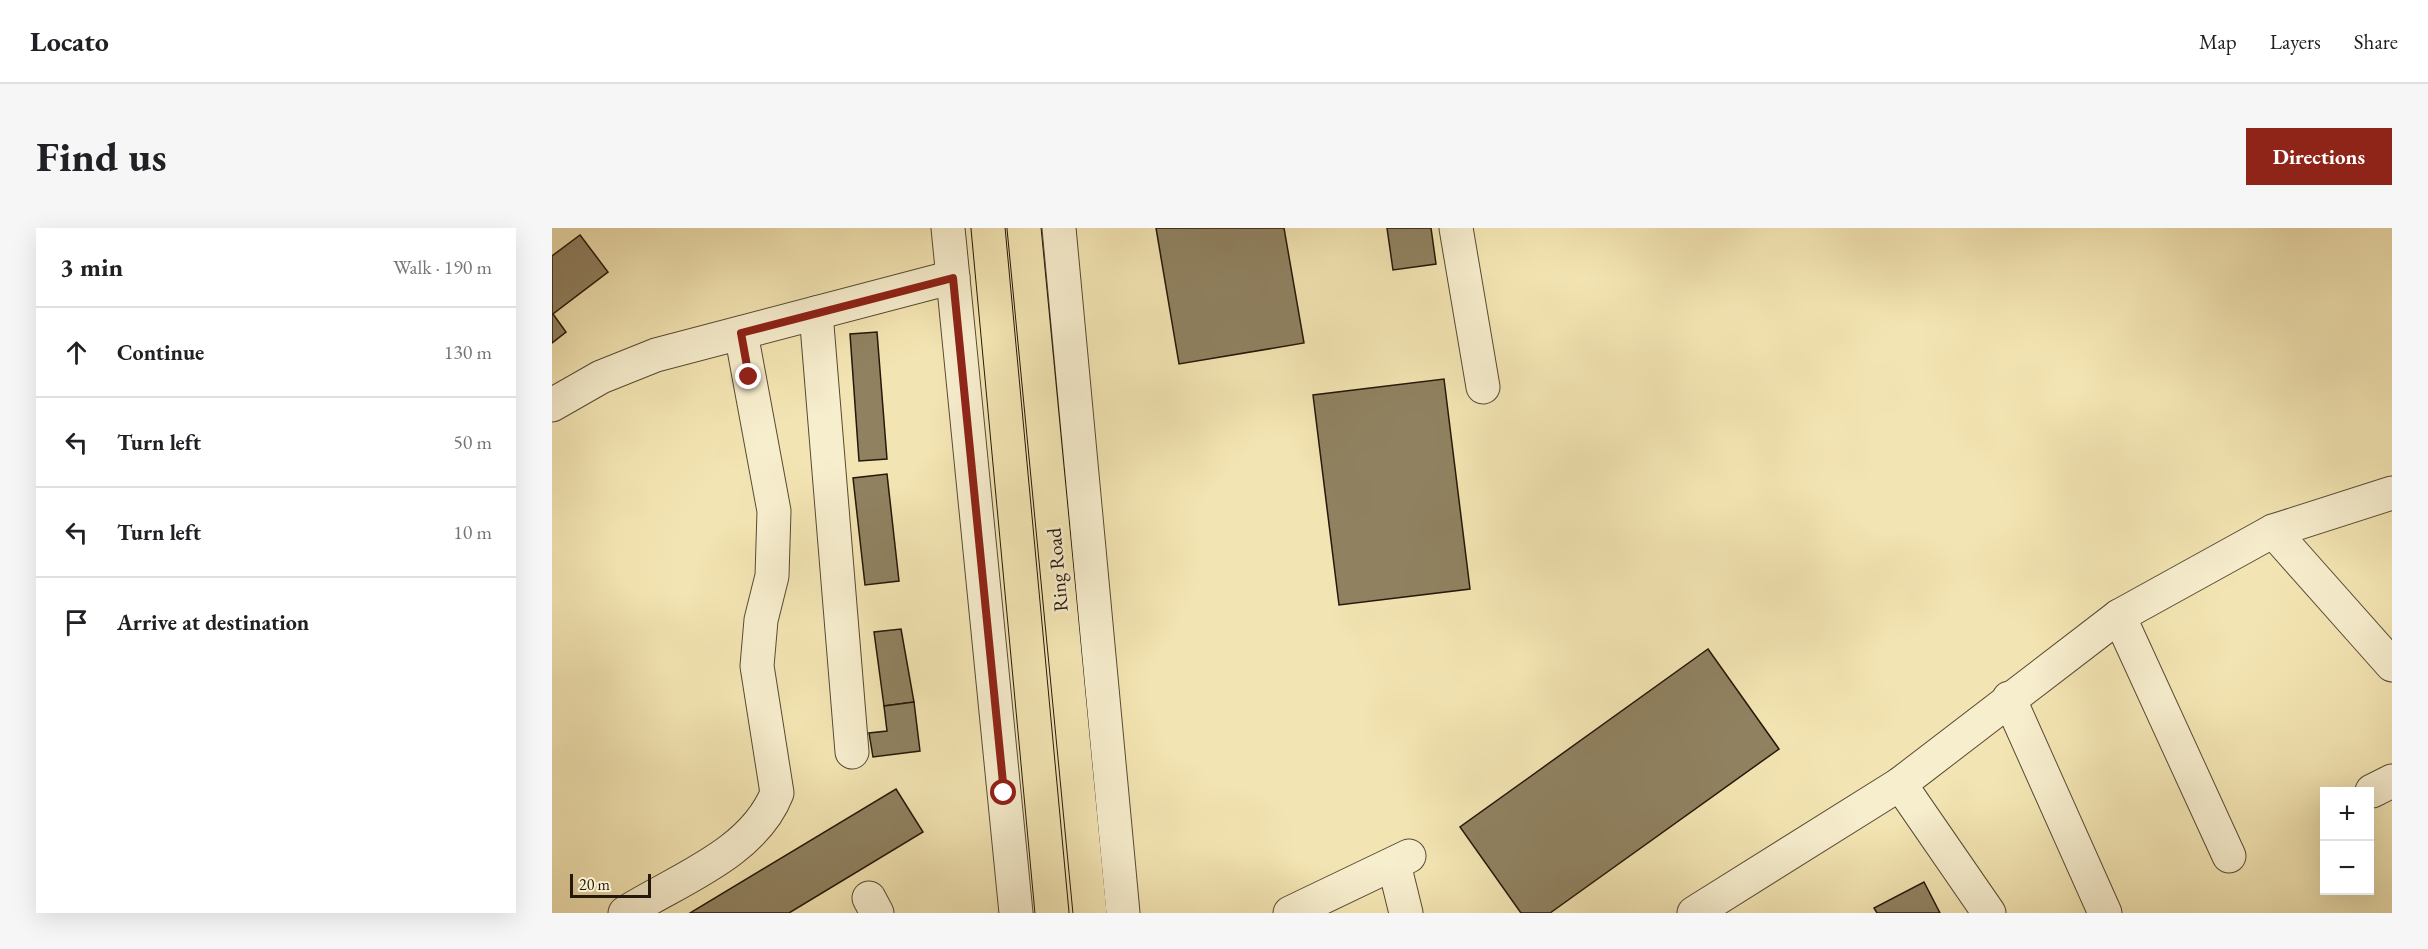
<!DOCTYPE html>
<html lang="en">
<head>
<meta charset="utf-8">
<style>
  :root { --surface:#fff; --page:#f6f6f6; --text:#202124; --muted:#757577; --line:#e0e0e0; --accent:#8f2418 }
  body { margin:0; font-family:"EB Garamond",serif; background:var(--page); color:var(--text) }
  .controls { position:absolute; right:18px; bottom:18px; display:grid; overflow:hidden; border-radius:0px; box-shadow:0 6px 24px #0002 }
  .controls button { width:54px; height:54px; display:grid; place-items:center; padding:0; border:0; border-bottom:2px solid var(--line); background:var(--surface); color:var(--text); font:30px sans-serif }
  .scale { position:absolute; left:18px; bottom:15px; width:81px; box-sizing:border-box; padding-left:6px; border:3px solid #251709; border-top:0; font-size:16px; line-height:21px; white-space:nowrap; color:#251709; -webkit-text-stroke:4px #f7eece; paint-order:stroke }
  .stop { position:absolute; width:18px; height:18px; margin:-14px; border:4px solid #8f2418; border-radius:50%; background:#fff }
  .stop.end { background:#8f2418; border-color:#fff; box-shadow:0 2px 6px #0008 }
  .list { margin:0; padding:0; list-style:none }
  h2 { display:flex; justify-content:space-between; align-items:center; height:78px; margin:0; padding:0 24px; font-size:26px }
  h2 small { font-size:20px; font-weight:400; color:var(--muted) }
  .list li { display:grid; grid-template-columns:39px 1fr auto; gap:18px; align-items:center; box-sizing:border-box; height:90px; padding:0 24px; border-top:2px solid var(--line) }
  .list b { display:block; font-size:22px; white-space:nowrap }
  .list em { font-size:20px; font-style:normal; color:var(--muted) }
  .icon { flex:none; width:33px; height:33px; fill:none; stroke:currentColor; stroke-width:2; stroke-linecap:round; stroke-linejoin:round }
  .map { position:relative; flex:none; width:1840px; height:685px; overflow:hidden; border-radius:0px }
  header { display:flex; align-items:center; gap:36px; box-sizing:border-box; height:84px; padding:0 30px; background:var(--surface); border-bottom:2px solid var(--line) }
  header strong { font-size:28px }
  nav { display:flex; gap:33px; margin-inline-start:auto; font-size:21px }
  .intro { display:flex; align-items:center; justify-content:space-between; box-sizing:border-box; height:144px; padding:0 36px }
  h1 { margin:0; font-size:42px }
  .button { padding:15px 27px; border-radius:0px; background:var(--accent); color:#fff; font-size:21px; font-weight:700 }
  main { display:flex; gap:36px; padding:0 36px }
  aside { flex:1; background:var(--surface); border-radius:0px; box-shadow:0 6px 24px #0002 }
  .map>svg:first-child { display:block }
</style>
</head>
<body>
<header>
<strong>Locato</strong>
<nav><a>Map</a><a>Layers</a><a>Share</a></nav>
</header>
<div class="intro"><h1>Find us</h1><a class="button">Directions</a></div>
<main>
<aside>
<h2>3 min<small>Walk · 190 m</small></h2>
<ul class="list">
<li><svg class="icon" aria-label="ahead" viewBox="0 0 24 24"><path d="M12 20V5M6 11l6-6 6 6"/></svg><div><b>Continue</b></div><em>130 m</em></li>
<li><svg class="icon" aria-label="left" viewBox="0 0 24 24"><path d="M17 20v-9H6M10 6l-5 5 5 5"/></svg><div><b>Turn left</b></div><em>50 m</em></li>
<li><svg class="icon" aria-label="left" viewBox="0 0 24 24"><path d="M17 20v-9H6M10 6l-5 5 5 5"/></svg><div><b>Turn left</b></div><em>10 m</em></li>
<li><svg class="icon" aria-label="arrive" viewBox="0 0 24 24"><path d="M6 21V4h12l-3 4 3 4H6"/></svg><div><b>Arrive at destination</b></div></li>
</ul>
</aside>
<div class="map">
<svg width="1840" height="685" viewBox="0 0 1840 685">
  <rect width="100%" height="100%" fill="#f3e5b3"/>
  <filter id="stains"><feTurbulence type="fractalNoise" baseFrequency=".00333" numOctaves="4"/><feColorMatrix values="0 0 0 0 .2 0 0 0 0 .09 0 0 0 0 .02 0 0 0 .5 -.17"/></filter>
  <radialGradient id="worn" r=".72"><stop offset=".6" stop-color="#630" stop-opacity="0"/><stop offset="1" stop-color="#630" stop-opacity=".3"/></radialGradient>
  <g fill="#908261" stroke="#251709" stroke-width="1.5">
    <path d="M604,0H732L752,115L627,136Z"/>
    <path d="M835,0H879L884,36L841,42Z"/>
    <path d="M28,7L56,44L1,86L14,104L0,115V28Z"/>
    <path d="M325,104L335,231L307,233L298,106Z"/>
    <path d="M892,151L918,361L787,377L761,167Z"/>
    <path d="M335,246L347,353L313,357L301,250Z"/>
    <path d="M349,401L362,474L332,478L322,404Z"/>
    <path d="M1156,421L1227,521L998,685H969L908,599Z"/>
    <path d="M362,474L368,523L321,529L317,505L335,503L332,478Z"/>
    <path d="M344,561L371,604L237,685H138Z"/>
    <path d="M1372,654L1388,685H1325L1322,680Z"/>
  </g>
  <g fill="none" stroke-linecap="round" stroke-linejoin="round">
    <defs>
      <g id="minor">
        <path d="M396,0L464,685"/>
        <path d="M507,0L571,685"/>
        <path d="M904,0L931,159"/>
        <path d="M264,85L300,524"/>
        <path d="M0,177L49,149L104,127L401,49"/>
        <path d="M1721,303L1840,437"/>
        <path d="M1567,388L1677,628"/>
        <path d="M1457,470L1553,685"/>
        <path d="M1348,556L1437,685"/>
        <path d="M1820,563L1840,553"/>
        <path d="M842,636L854,685"/>
        <path d="M317,670L325,685"/>
        <path d="M73,685C125,652 201,626 225,565L205,438L209,392L220,348L222,283L189,105"/>
        <path d="M738,685L857,628"/>
        <path d="M1142,685L1348,556L1567,388L1721,303L1840,265"/>
      </g>
      <g id="highway">
        <path d="M436,0L500,685"/>
        <path d="M472,0L538,685"/>
      </g>
    </defs>
    <use href="#minor" stroke="#584a34" stroke-width="35"/>
    <use href="#highway" stroke="#251709" stroke-width="35"/>
    <use href="#minor" stroke="#f7eece" stroke-width="33"/>
    <use href="#highway" stroke="#f3e5b3" stroke-width="33"/>
  </g>
  <g fill="none" stroke-linecap="round" stroke-linejoin="round">
    <path stroke="#8f2418" stroke-width="8" d="M197,149L189,105L401,50L452,565"/>
  </g>
  <g text-anchor="middle" dominant-baseline="central" stroke-width="5" stroke-linejoin="round" paint-order="stroke">
    <g font-size="20" fill="#251709" stroke="#f7eece">
      <text transform="translate(505 342) rotate(-95)">Ring Road</text>
    </g>
  </g>
  <rect width="100%" height="100%" filter="url(#stains)"/>
  <rect width="100%" height="100%" fill="url(#worn)"/>
</svg>
<div class="controls">
<button>+</button>
<button>−</button>
</div>
<div class="scale">20 m</div>
<div class="stop" style="left:452px;top:565px"></div>
<div class="stop end" style="left:197px;top:149px"></div>
</div>
</main>
</body>
</html>
